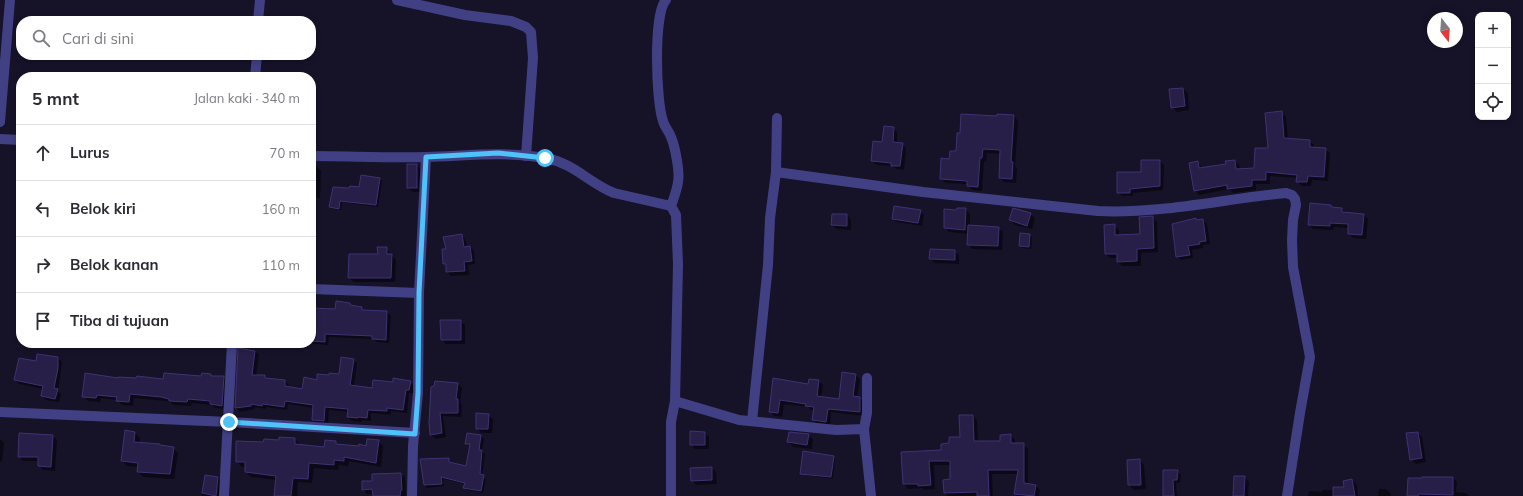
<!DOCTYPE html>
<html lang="id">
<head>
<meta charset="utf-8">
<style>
  :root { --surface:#fff; --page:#f7f7f7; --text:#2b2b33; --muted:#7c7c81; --line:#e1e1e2 }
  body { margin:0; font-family:Mulish,sans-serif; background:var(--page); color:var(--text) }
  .controls { position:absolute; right:12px; top:12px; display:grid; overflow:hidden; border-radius:8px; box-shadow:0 2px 6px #0003 }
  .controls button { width:36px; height:36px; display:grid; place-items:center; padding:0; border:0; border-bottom:1px solid var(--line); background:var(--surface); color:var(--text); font:20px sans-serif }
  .compass { position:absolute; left:1427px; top:12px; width:36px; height:36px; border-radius:50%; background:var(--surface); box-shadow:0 2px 6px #0003; rotate:163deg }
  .stop { position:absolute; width:12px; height:12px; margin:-9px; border:3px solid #4fc3f7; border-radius:50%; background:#fff }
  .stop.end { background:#4fc3f7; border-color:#fff; box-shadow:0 1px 4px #0008 }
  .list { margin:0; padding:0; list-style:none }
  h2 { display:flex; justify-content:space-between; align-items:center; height:52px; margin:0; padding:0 16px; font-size:17px }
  h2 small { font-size:13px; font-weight:400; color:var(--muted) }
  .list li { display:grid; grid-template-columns:26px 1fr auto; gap:12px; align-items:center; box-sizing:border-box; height:56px; padding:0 16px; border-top:1px solid var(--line) }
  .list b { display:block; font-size:15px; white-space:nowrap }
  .list em { font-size:13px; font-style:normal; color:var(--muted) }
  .icon { flex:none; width:22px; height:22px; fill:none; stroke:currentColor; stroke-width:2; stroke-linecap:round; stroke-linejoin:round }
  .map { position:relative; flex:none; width:1523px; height:496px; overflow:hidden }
  .search { position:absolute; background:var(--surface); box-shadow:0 2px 6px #0003; left:16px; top:16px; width:300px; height:44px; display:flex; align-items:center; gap:10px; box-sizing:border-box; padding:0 14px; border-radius:16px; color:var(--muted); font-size:15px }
  .panel { position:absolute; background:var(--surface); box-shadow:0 2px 6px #0003; left:16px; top:72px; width:300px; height:276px; border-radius:16px }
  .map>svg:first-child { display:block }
</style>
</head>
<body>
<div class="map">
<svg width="1523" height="496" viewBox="0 0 1523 496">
  <rect width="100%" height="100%" fill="#161228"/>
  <g fill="#0007">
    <path d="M1183,89L1188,93L1189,110L1177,112L1172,107Z"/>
    <path d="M1281,113L1286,117L1288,139L1310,141L1314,145V148L1325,149L1330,153L1328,181L1312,180L1311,186H1302L1297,181V178L1270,176V184H1256V190L1233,193L1229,189L1199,195L1195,190L1198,162L1203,169L1227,165L1235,161L1239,165L1240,170L1255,169L1269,149Z"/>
    <path d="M1014,116L1018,121L1015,166L1017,168L1016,183L1004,182L1000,178L1001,154L987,153L986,162L984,161L982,191L972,190L968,184L946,183L941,179L950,160L957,152L998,117Z"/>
    <path d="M893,128L897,132V143L902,144L906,148L904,170L896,169L893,166L877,165L872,161Z"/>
    <path d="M1160,161L1164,165L1163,190L1133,193V196H1122L1118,192L1142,173Z"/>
    <path d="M417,165L421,169V192H413L408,188Z"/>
    <path d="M311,167H317L321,171L320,198L311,197Z"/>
    <path d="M380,179L382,181L378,207L342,202L341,210L332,209L330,207L360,188Z"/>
    <path d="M1330,206L1333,208L1342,209L1346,213L1364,215L1368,219L1366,239L1353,238L1349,234V228L1334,227L1333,230L1313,229L1309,225Z"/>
    <path d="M966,209L970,214V226L998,228L1003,232L1002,250L972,249L968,244V234L949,232L945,227V210Z"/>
    <path d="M920,211L924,215L922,226L897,222L893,218Z"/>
    <path d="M1030,214L1035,218L1032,229L1015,225L1010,220Z"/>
    <path d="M847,215L851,220V230L837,229L832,225Z"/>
    <path d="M1152,217L1157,222L1158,252L1141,253V266H1122L1118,262V258H1110L1106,254L1114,225L1119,230V236L1141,235Z"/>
    <path d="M1196,219L1197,221L1203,220L1207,224L1210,244L1203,245V248L1192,250L1193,258L1181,260L1177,256Z"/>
    <path d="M461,235L465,239L467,247H470L474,251L475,264L468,265L469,275L451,276L447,272V266L444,264L447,250Z"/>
    <path d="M1029,235L1032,237L1031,249L1022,248L1020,246Z"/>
    <path d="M386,248L396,260L395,282H354L349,278L379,255Z"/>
    <path d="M955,251L959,255V264L935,263L930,259Z"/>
    <path d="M350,304L352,306L362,308L365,311L387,312L391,316L389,343L377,342L373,339L329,337L328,345L304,343H311V309L336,310Z"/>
    <path d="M460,321L465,325V344H446L442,340Z"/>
    <path d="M289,343H303V347L292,346Z"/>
    <path d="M239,350L255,351L259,355L256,376H265L268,380L285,381L289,385L288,388L303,390L318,381L340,375L353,360L357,363L354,386L373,389L393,383L410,382L414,386L413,393H409L407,413L391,411V415L371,413V421L362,420V422L352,421L348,417V412L329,410L328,424H317L313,420L314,408L288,404L287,410L266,407V409L255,407V409L240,412L236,408Z"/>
    <path d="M58,358L62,362L58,391L61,394L59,402L46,400L42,396L43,389L19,384L15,380L37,362Z"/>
    <path d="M210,374L213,377H223L228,382L226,409L215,408L212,405L192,403L191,406L174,405L171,403L166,401L134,398L133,406L122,405L117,400L101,398L100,402L88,401L84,397L119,379L164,380L202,377Z"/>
    <path d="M856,375L860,379L857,397L860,398L864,402V416L831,412L830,426L817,424L813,420L814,410H811L808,407L784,404L782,417L774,416L770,411L774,380L809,385L810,380L819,381L823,385L821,398L840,400Z"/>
    <path d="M458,384L462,388L460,403L462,404L461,417L443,416L446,437L436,439L431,435L430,423Z"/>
    <path d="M488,415L493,419L492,433H481L477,428Z"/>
    <path d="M973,416L977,420L978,442H1001L1011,435L1015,440V444H1023L1028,449V484L1036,486L1040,490L1039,496H1017L1015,494L1018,474H992L993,496H948L945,493L951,480V465H934L935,489L924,490L922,488L908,489L904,484L902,453L942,451L961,438Z"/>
    <path d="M126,432L135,433L140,438L139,443L160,445L161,446L173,448L178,453L174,479L143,477L138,472L139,467L127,466L122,461Z"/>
    <path d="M705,433L709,437V449H695L691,444Z"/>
    <path d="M1418,433L1422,437L1426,462L1416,464L1411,459Z"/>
    <path d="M808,435L813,439L812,449L793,447L789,442Z"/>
    <path d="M53,436L57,440L55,471L43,470L39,465V461H23L19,456Z"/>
    <path d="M481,436L484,439L482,451L485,454L482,476L486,479L483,493L467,490L464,488L465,484L443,479L444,486L427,488L424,485L449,459L451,463L467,467L471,447L467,444Z"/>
    <path d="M0,439L4,443L2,462L0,461Z"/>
    <path d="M295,439L300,444V446L325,448L336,442L339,445L367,447L378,441L383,446L381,467L349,461L348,466L339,465L338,470L314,468L312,483L298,482L297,496H275L277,480L251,477L246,472V467H242L237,462L264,443Z"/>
    <path d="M833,457L835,459L833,479L804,475L802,473Z"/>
    <path d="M1140,460L1144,465L1146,489L1134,490L1129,485L1128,461Z"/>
    <path d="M712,468L716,472L717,484L696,485L692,480Z"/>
    <path d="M1177,471L1181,475L1180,483H1176L1177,496H1164Z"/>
    <path d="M401,474L405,478L406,496H374V494H367L363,489L373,482Z"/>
    <path d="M206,476L218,478L222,482L220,496H202Z"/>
    <path d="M1244,477L1249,482L1248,496H1234Z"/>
    <path d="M1453,478L1457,482L1456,492L1466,493L1469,496H1408Z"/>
    <path d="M1352,480L1357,485L1358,496H1308L1309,491L1322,492V490H1334L1345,488Z"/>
    <path d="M1379,489H1386L1391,494V496H1378Z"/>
  </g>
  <g fill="#271f48" stroke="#3f3273">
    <path d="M1183,88L1185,106L1171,108L1169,89Z"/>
    <path d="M1282,111L1284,138L1310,140V147L1326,148L1324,177L1308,176L1307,182H1296L1297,175L1266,172V180H1252V186L1227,189V185L1194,191L1189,163L1198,161L1199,168L1226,164L1225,161L1235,160L1236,169L1254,168L1255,148H1268L1265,113Z"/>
    <path d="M961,114L997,116V114L1014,115L1011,162H1013L1012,179L999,178L1000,150L983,149L982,158H980L978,187L967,186V181L940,179L941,158L949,159L950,151H956L957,133H960Z"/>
    <path d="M884,126L894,127L893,142L903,143L900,166H891V163L871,161L873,141L882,142Z"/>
    <path d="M1141,160H1160V186L1130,189V193H1117V172H1141Z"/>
    <rect x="407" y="164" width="10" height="24"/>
    <path d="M361,175L380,178L376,205L340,201L339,209L329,207L333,187L349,188L350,186L359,187Z"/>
    <path d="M1310,203L1331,205V207L1342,208V212L1364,214L1362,235L1348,234V224L1330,223V226L1308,225Z"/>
    <path d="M894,206L921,210L918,223L892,219Z"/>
    <path d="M957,208H966L965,230L944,228V209L956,210Z"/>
    <path d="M1013,208L1031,213L1027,226L1009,220Z"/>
    <path d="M832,214H847V226L831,225Z"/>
    <path d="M1153,216L1154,248L1137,249V261L1117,262V254H1105L1104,225L1115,224V235L1140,234L1139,217Z"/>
    <path d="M1196,218V220L1203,219L1206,241L1199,242L1200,244L1188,246L1190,255L1176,257L1172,224Z"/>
    <path d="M968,225L999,227L998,246L967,245Z"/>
    <path d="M1020,233L1030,234L1029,247L1019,246Z"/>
    <path d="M462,234L464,247L470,246L472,261L464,262L465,271L446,272V264H443L442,249H446L443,237Z"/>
    <path d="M377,247H387V254H392L391,278H348L349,254H378Z"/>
    <path d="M930,249L955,250V260L929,259Z"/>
    <path d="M336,301L350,303V305L362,307V310L387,311L386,340L372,339V336L325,334V342L311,341V308L335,309Z"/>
    <path d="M440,320H461V340H441Z"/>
    <path d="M238,348L255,351L252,375H265V378L285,380V386L302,389L304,377L317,380V374L329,375V373L339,374L341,357L354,359L350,385L372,388L373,380L393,382V378L411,381L409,390H406L403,410L387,408V411L368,410L367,418L358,417V418L347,417L348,409L325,407L324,421L312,420L313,405L285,401L284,407L263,404L262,406L251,404V406L235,408Z"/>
    <path d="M37,354L58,357V368L54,388L58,389L55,399L41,396L43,386L14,380L19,358L36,361Z"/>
    <path d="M842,372L856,374L853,396L860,397V412L828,409L826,422L812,420L814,407L805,406L806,404L780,400L778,413L769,412L773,378L808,384L809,379L819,380L817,396L839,399Z"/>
    <path d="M85,373L118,378V377L136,378L137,376L163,379L164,373L201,376L202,373L211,374V376H224L222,406L210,404V401L188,399L187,402L169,401V399L161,397L130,394L129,402L116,401L117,397L97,395L96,398L82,397Z"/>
    <path d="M435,381L458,383L456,399H458V413H440L442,433L430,435L429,423L431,387L434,386Z"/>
    <path d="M476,413L489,414L488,429H476Z"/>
    <path d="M959,415H973L974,441H1000V435L1011,434V443H1024V483L1036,485L1034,496L1014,494L1018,470H988L989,496H977V492L944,493L943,480L950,479V461H929L931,485L918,486V484H903L901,452L941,450V444L949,443V437H960Z"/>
    <path d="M125,430L135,432L134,442L160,444V445L174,447L170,474L137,472L138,463L121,461Z"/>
    <path d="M690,431L705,432V445H690Z"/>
    <path d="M789,432L809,434L807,445L787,442Z"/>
    <path d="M1418,432L1422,458L1410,460L1406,433Z"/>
    <path d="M19,433L53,435L51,467L38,466V457H18Z"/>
    <path d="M467,433L481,435L479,450H482L480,474L484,475L481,491L463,488L465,483L441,477L442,484L424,485L420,459L449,458V462L466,466L470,444H465Z"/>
    <path d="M279,437L295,438V444L324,447L325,440L336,441V444L359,446V444L366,446L367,439L379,440L376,463L344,457V461L334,460V465L309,463L308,479L293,478L291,496H274L276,476L245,472V462H236V441L263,442L264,439L279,440Z"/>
    <path d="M803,451L834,456L831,477L800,474Z"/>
    <path d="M1140,459L1141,485H1128L1127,460Z"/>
    <path d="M712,467V480L691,481L690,468Z"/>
    <path d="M1163,470H1178L1177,480H1173L1174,496H1163Z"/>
    <path d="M401,473L402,490H401L400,496H373L372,489L362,490V481H372V474Z"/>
    <path d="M205,475L218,477L216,496L202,493Z"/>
    <path d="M1234,476H1245L1244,496H1233Z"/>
    <path d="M1422,477H1453V495L1419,494L1418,496H1407L1408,478H1422Z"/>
    <path d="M1352,479L1355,496H1333V487H1344L1343,481Z"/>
  </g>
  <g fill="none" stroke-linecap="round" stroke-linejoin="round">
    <g stroke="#424084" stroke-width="10">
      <path d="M397,0L465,15L511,21L526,27L531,32L533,58L526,156"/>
      <path d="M666,0C653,13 656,102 663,121C664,126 669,131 671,137C675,146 680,172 678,182C677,190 674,198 671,206L676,215L678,264L675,401"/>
      <path d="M258,21L260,0"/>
      <path d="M255,77L257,55"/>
      <path d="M0,122L10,0"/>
      <path d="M0,139L21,140"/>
      <path d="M311,156C349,156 388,158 426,157C466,156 505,151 545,158C574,163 589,183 614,193L671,206"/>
      <path d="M776,172L777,118"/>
      <path d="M311,289L419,293"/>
      <path d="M867,378V413L864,429L871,496"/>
      <path d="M0,412L229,422L415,433"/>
      <path d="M752,421L768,265L770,218L776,172L923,192L1098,211C1162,214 1222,199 1286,193L1292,195L1295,199L1296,205L1293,220L1292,240L1293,267L1310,357L1300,413L1287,496"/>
      <path d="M224,496L232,343"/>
      <path d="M412,496L413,446L418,393L419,293L426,157"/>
      <path d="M671,496V422L675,401L739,420L836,430L864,429"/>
    </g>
  </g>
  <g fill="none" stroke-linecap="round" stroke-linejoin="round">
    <path stroke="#4fc3f7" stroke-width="5" d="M229,422L415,434L418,393L419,293L426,157L498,153L545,158"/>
  </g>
</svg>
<div class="controls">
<button>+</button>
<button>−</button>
<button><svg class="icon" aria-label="locate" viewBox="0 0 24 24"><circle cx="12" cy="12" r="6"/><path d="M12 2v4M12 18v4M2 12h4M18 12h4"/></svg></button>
</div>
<svg class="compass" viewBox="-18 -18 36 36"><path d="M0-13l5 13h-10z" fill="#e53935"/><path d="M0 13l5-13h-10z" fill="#7c7c81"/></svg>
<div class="stop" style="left:545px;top:158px"></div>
<div class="stop end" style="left:229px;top:422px"></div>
<div class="search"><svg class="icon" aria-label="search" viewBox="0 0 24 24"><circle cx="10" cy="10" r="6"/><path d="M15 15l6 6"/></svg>Cari di sini</div>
<section class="panel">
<h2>5 mnt<small>Jalan kaki · 340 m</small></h2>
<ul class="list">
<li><svg class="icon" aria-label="ahead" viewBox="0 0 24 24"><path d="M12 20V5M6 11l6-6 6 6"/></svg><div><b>Lurus</b></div><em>70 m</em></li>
<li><svg class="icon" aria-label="left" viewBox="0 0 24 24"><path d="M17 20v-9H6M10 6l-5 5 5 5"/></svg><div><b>Belok kiri</b></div><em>160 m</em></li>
<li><svg class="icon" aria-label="right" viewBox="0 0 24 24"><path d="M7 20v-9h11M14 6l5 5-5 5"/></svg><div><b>Belok kanan</b></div><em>110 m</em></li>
<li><svg class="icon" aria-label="arrive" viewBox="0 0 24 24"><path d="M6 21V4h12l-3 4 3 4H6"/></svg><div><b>Tiba di tujuan</b></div></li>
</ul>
</section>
</div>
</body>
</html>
